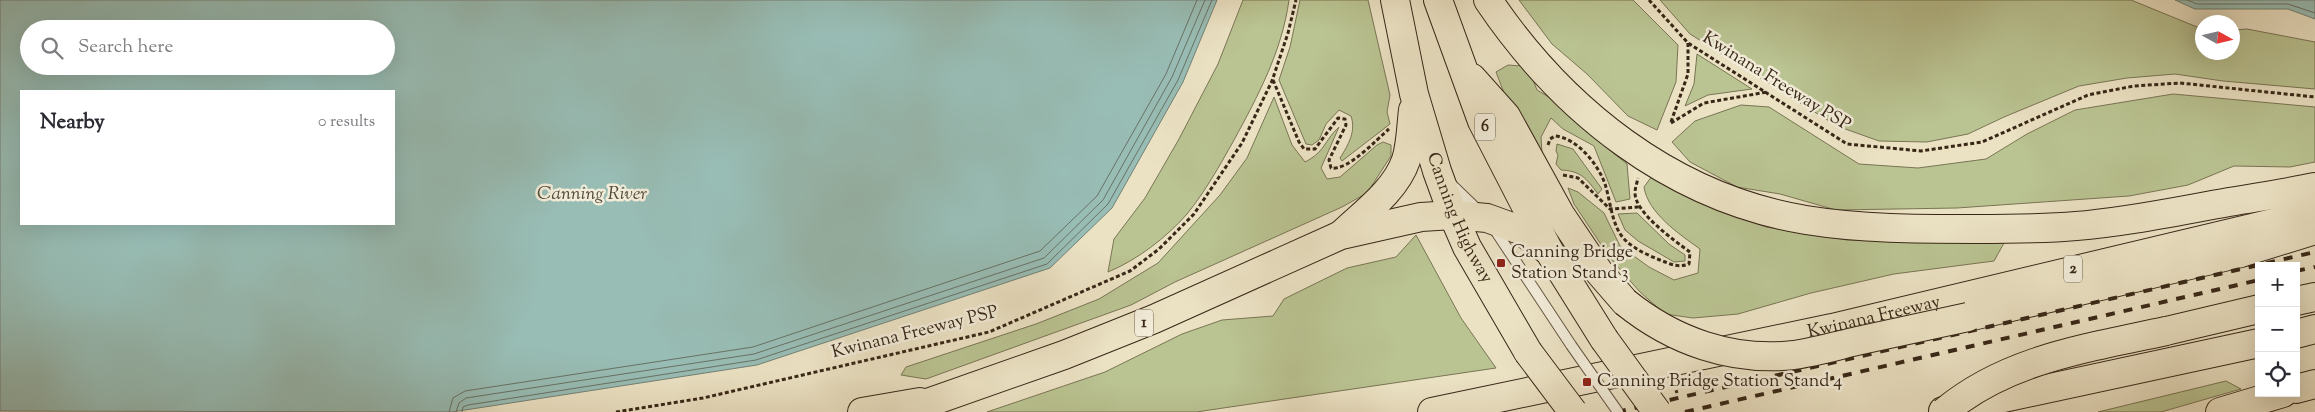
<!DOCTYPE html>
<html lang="en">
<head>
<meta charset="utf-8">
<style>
  :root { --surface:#fff; --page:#f2f2f3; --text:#2b2b33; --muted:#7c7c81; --line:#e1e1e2 }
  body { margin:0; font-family:"Sorts Mill Goudy",serif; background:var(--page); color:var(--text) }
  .controls { position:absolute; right:15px; bottom:15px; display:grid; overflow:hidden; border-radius:0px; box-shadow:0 5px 20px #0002 }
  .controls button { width:45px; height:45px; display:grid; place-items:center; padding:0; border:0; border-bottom:1px solid var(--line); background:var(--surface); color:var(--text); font:25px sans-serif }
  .compass { position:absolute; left:2195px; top:15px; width:45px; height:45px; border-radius:50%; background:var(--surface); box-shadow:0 5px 20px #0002; rotate:98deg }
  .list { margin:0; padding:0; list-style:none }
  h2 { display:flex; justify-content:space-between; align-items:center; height:65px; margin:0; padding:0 20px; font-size:21px }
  h2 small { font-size:16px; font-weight:400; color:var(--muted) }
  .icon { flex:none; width:28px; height:28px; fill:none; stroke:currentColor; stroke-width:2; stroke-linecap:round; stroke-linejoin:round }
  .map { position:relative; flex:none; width:2315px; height:412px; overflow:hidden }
  .search { position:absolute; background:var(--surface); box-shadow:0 5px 20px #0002; left:20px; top:20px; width:375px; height:55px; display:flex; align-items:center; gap:12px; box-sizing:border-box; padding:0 18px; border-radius:28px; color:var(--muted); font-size:19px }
  .panel { position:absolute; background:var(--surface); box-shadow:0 5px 20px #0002; left:20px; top:90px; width:375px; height:135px; border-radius:0px }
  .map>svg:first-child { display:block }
</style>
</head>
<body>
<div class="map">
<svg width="2315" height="412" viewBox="0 0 2315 412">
  <rect width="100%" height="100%" fill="#ebe2c4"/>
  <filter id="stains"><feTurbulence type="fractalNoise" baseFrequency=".004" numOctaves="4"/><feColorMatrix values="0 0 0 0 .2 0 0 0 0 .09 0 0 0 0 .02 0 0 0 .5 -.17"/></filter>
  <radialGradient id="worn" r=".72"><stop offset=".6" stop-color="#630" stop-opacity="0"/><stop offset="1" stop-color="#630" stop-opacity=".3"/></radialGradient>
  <g fill="#bac392" stroke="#797554">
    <path d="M1243,0H1289C1282,51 1258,96 1234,140C1220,165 1205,192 1187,214C1166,238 1137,260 1108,272L1114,239L1145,198L1179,139L1218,64Z"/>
    <path d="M1300,0H1368L1390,95L1387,112L1390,124L1342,161L1340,158C1349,144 1356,131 1351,116L1339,110L1326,124L1319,140L1312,145L1306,144L1279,80L1290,47Z"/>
    <path d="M1519,0H1633L1678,45L1676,82L1657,130L1628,116L1587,74L1552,44Z"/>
    <path d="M1660,0H2131L2202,29V52H2232L2233,30L2247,29L2315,42V89L2223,81L2175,74L2127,78L2079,86L2004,117L1968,134L1927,142L1879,141L1837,126L1690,34Z"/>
    <path d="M1697,54L1752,89L1708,95L1685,106L1694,84Z"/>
    <path d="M1508,65L1522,66L1532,77L1537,90L1554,100L1600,142L1627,164L1630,199L1616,202L1594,146L1563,129L1551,118L1541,137L1543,169L1506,98L1496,72Z"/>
    <path d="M2173,94L2315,107V162L2290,167L2234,166L2188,185L2129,196L1957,208L1836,210L1780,194L1737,187L1690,162L1672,142L1695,121L1741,105L1769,107L1859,164L1918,168L1986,159L2027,134L2075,110Z"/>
    <path d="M1274,97L1292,145L1305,162C1326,151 1323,142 1339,127L1321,168L1327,179L1340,177L1377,145L1383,142L1391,145V156L1367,193L1342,207L1175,282L1131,305L926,379L901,375L906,367L1036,324L1099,299L1158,263L1220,195L1247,158Z"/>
    <path d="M1557,144L1573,149L1602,189L1598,194C1586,178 1581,171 1561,170L1556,164L1558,155L1556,151Z"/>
    <path d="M1652,176L1712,206L1766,227L1847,240L2004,243L1994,261L1894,274L1811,293L1738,314L1693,318L1665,314L1640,292L1610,258L1574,204L1568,188L1578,192L1604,213L1620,246L1649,267L1674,280L1698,273L1700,249C1679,234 1648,213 1644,187Z"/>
    <path d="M1637,213L1669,244L1685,255V261L1674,262L1638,241L1625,230L1618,214Z"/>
    <path d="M1416,235L1461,318L1496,368L1196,412H987L1105,372L1182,334L1222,320L1273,316L1284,299L1347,268L1396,257Z"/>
    <path d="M2226,381L2241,389L2161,412H2098Z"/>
  </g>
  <g fill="#98bdb5" stroke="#728176" fill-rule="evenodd">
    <path d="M0,0H1217L1183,82L1112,208L1050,268L757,365L452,412L0,411ZM29,29H386V66H29ZM21,91H394V224H21Z"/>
    <path d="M2175,0H2315V19L2288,9H2195Z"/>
  </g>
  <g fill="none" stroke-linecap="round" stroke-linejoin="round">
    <g stroke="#687266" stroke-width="1">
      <path d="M2187,0L2197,4H2288L2315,13"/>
      <path d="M449,412L453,398L465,391L753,347L1040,251L1097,196L1166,74L1197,0"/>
      <path d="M456,412L459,403L466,398L754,354L1044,258L1103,200L1172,77L1205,0"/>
      <path d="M462,412L463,407L468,405L756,360L1047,264L1108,204L1178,80L1212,0"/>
    </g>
    <defs>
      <g id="lane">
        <path d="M1451,184L1480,212"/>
        <path d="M1493,227L1571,345"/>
      </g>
      <g id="highway">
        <path id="s1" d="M1395,0L1414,94L1437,171L1453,215L1467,247L1528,352"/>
        <path d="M1438,0L1482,121L1549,251L1604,339"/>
        <path d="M1488,0C1562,110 1672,198 1806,220C1861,229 1919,229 1975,229C2009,229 2042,229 2076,226C2127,222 2178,211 2229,202C2258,197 2287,193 2315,187"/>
        <path d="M1472,78L1506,116L1560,214L1599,272L1625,302"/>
        <path d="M1342,234C1364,213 1396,190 1406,160C1411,144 1411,126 1413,110"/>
        <path d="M2296,301L2315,297"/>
        <path d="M1968,317L2241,253L2315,230"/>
        <path d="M2166,331L2259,309"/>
        <path d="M2296,334L2315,329"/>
        <path d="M2296,389L2315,384"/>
        <path d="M1943,411L2259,343"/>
        <path d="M862,412L920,402"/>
        <path d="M902,412L1064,355L1154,319L1341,235L1421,217L1453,215L1487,218L1520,230L1549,251"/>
        <path id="s2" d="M1432,412L1832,328L2315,213"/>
        <path d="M2220,412L2283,393"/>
      </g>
    </defs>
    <use href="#lane" stroke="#655642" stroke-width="12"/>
    <use href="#highway" stroke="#382717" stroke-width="30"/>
    <g stroke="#382717" stroke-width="3" stroke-dasharray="4 2.5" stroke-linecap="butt">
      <path d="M1649,0L1688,43L1847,144L1921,151L1982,142L2088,95L2134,86L2180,83L2315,97"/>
      <path d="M1273,80L1299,142L1304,149H1315L1338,118L1345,119L1346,125L1329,160L1331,168C1348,171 1376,140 1389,129"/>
      <path d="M1671,122L1688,74V43"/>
      <path d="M1671,123L1704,103L1767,92"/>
      <path d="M1548,145L1550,139L1555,136C1577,138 1598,164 1605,184C1610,200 1611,217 1619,232C1627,246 1645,254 1660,260C1670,264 1678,268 1689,264L1690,252C1675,241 1635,213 1635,193C1635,188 1637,183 1638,178"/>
      <path d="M1563,175L1578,178L1610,209L1640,207"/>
      <path d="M1699,379L1702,388"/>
      <path d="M1674,384L1677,393"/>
      <path d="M616,412L703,398L989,332L1130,271L1159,249L1194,214L1242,143L1272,81L1288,33L1296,0"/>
    </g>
    <use href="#lane" stroke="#f2ecd9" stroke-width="10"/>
    <use href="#highway" stroke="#ebe2c4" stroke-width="28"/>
    <g stroke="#382717" stroke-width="4" stroke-dasharray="9 9" stroke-linecap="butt">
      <path d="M2296,271L2315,267"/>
      <path d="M1617,412L2315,252"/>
      <path d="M1685,412L2259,280"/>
    </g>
    <defs>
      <path id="lane-bridge" d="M1571,345L1618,412"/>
      <g id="highway-bridge">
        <path d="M1625,302C1673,341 1732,362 1794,355C1815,352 1836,346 1857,341C1894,333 1931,325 1968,317"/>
        <path d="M1604,339L1657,412"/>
        <path d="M1528,352L1573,412"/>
        <path d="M1944,412C2007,359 2088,348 2166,331"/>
      </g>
    </defs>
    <use href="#lane-bridge" stroke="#655642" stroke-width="12" stroke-linecap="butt"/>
    <use href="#highway-bridge" stroke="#382717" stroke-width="30" stroke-linecap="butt"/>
    <use href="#lane-bridge" stroke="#f2ecd9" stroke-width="10"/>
    <use href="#highway-bridge" stroke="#ebe2c4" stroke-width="28"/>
  </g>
  <g fill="#8f2418" stroke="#f2ecd9" stroke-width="2">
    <rect x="1496" y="258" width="10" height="10" rx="2.5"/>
    <rect x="1582" y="377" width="10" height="10" rx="2.5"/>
  </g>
  <g text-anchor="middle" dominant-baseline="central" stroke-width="5" stroke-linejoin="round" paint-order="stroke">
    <g fill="#f2ecd9" stroke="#706251" stroke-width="1">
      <rect x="1475" y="113.5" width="20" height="27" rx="4"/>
      <rect x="2064" y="255.5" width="18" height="27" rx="4"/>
      <rect x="1135" y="309.5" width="18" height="27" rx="4"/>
    </g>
    <g font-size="16" font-weight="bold" fill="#382717">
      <text x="1485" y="127">6</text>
      <text x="2073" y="269">2</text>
      <text x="1144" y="323">1</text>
    </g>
    <g font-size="18" fill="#382717" stroke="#f2ecd9">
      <text transform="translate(1776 82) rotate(32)">Kwinana Freeway PSP</text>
      <text stroke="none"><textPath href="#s1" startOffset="228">Canning Highway</textPath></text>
      <text stroke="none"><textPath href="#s2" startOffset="452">Kwinana Freeway</textPath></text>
      <text transform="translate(915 333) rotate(-14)">Kwinana Freeway PSP</text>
    </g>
    <g font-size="18" fill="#382717" stroke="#f2ecd9" text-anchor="start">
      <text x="1511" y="253">Canning Bridge<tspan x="1511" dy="21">Station Stand 3</tspan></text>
      <text x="1597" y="382">Canning Bridge Station Stand 4</text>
    </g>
    <g font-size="19" font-style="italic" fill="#504c3e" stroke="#f2ecd9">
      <text x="592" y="194">Canning River</text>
    </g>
  </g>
  <rect width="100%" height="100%" filter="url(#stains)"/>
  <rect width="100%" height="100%" fill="url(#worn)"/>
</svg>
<div class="controls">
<button>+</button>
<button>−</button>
<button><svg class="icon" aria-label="locate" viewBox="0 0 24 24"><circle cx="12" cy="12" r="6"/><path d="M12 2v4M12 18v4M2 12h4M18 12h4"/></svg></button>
</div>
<svg class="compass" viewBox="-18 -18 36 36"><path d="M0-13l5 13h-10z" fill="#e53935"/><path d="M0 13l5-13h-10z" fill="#7c7c81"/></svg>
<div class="search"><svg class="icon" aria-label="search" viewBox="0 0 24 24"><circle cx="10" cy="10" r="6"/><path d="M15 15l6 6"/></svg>Search here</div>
<section class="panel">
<h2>Nearby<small>0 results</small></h2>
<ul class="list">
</ul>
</section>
</div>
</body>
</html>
